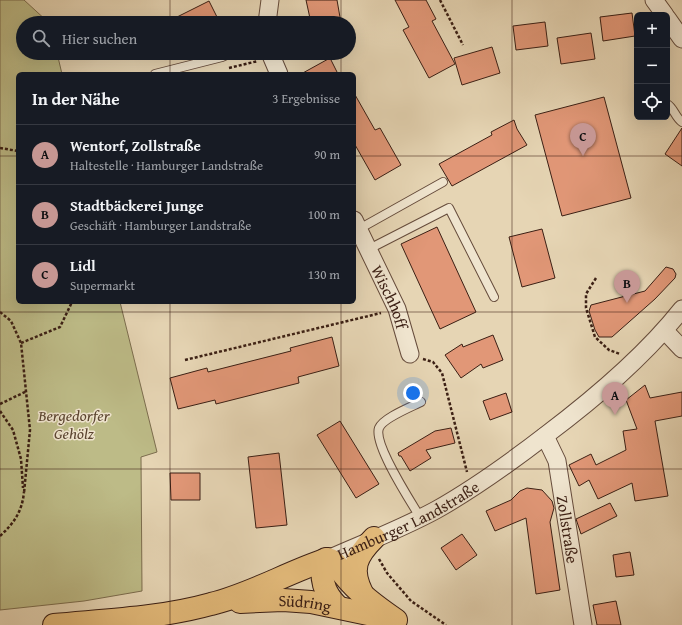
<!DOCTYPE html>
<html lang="de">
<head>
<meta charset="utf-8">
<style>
  :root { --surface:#171b24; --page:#20242c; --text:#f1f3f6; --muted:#9ea1a6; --line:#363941; --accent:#c59692 }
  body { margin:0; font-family:"Gentium Book Plus",serif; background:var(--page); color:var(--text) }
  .controls { position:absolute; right:12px; top:12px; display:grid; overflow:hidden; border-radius:6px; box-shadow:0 4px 16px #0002 }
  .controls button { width:36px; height:36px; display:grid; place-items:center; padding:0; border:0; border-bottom:1px solid var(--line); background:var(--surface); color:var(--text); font:20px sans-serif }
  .you { position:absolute; left:413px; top:393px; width:14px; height:14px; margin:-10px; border:3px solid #fff; border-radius:50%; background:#1a73e8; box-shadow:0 0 0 6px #1a73e833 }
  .badge { display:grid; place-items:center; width:26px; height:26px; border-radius:50%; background:var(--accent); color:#111; font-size:13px; font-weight:700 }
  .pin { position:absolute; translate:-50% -33px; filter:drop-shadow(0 1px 2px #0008) }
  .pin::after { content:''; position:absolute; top:21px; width:14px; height:12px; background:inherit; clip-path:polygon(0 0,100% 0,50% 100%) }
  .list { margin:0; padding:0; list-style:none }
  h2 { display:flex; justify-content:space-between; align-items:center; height:52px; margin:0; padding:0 16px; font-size:17px }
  h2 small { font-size:13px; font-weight:400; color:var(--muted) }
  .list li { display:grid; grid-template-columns:26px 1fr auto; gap:12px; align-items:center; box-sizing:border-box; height:60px; padding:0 16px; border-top:1px solid var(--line) }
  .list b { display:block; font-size:15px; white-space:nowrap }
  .list p { margin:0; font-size:13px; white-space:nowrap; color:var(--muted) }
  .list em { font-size:13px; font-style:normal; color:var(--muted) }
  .icon { flex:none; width:22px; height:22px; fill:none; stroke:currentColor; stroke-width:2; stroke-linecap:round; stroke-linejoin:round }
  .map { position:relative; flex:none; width:682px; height:625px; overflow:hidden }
  .search { position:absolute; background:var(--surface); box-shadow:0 4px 16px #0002; left:16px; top:16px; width:340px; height:44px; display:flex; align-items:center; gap:10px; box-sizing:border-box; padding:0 14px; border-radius:22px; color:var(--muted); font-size:15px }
  .panel { position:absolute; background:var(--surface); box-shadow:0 4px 16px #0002; left:16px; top:72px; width:340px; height:232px; border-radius:6px }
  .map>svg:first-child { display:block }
</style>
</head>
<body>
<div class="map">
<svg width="682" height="625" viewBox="0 0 682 625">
  <rect width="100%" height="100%" fill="#e6d5b4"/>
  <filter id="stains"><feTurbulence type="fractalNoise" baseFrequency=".005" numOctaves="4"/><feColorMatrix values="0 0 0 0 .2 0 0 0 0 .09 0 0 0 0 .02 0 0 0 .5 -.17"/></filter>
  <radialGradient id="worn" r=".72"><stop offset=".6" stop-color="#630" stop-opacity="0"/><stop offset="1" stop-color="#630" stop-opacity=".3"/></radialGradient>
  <path fill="#bdbb87" stroke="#7c6d4e" d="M0,0H24L48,22L49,23H23V53H57L62,74H18V302H120L157,452L141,457L142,591L84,601L0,610Z"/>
  <g fill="#e19777" stroke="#3b1f14">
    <path d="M306,0H337L341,23H311Z"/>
    <path d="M395,0H426L436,19L432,21L455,64L429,78L403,30L409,27Z"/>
    <path d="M209,1L220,23H165Z"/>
    <path d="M632,13L635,36L603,41L600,17Z"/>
    <path d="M545,22L548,46L516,50L513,26Z"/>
    <path d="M591,33L595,59L561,64L557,38Z"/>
    <path d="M492,47L500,73L462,85L454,58Z"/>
    <path d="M330,58L338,74H301Z"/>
    <path d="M354,93L375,130L380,128L401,165L375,180L354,143Z"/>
    <path d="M604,97L631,198L562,216L535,115Z"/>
    <path d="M514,120L517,129L527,145L452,186L439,164L492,135L491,132Z"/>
    <path d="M682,128V166L665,154Z"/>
    <path d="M437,227L476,312L440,329L401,244Z"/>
    <path d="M542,229L555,278L522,287L509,237Z"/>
    <path d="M666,267L673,269L676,274L675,278L655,299L612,337H599L595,330L589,311L591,305L645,291Z"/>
    <path d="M493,335L503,360L483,368L481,364L461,378L445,355L462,344L463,347Z"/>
    <path d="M332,337L339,366L298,377L299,383L216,404L215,400L178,409L170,378L207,368L208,372L291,351L290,348Z"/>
    <path d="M645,385L650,398L682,392V416L655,421L668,496L635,501L632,483L598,499L589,480L579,486L569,465L591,454L596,465L626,450L623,431L637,429L626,400Z"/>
    <path d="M506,393L512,412L490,420L483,401Z"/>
    <path d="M340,421L379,484L356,498L317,435Z"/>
    <path d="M451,428L455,443L426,450L431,458L410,471L401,456H399L398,453L435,431Z"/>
    <path d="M279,453L287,525L256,528L248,457Z"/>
    <path d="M170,473H200V500H171Z"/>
    <path d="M527,488L542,490L552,501L554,508L550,522L560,590L536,594L526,518L495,531L486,511L511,500L520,491Z"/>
    <path d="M610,503L617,516L581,534L576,519Z"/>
    <path d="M462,534L477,555L456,570L441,548Z"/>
    <path d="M630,552L634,575L616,577L613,555Z"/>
    <path d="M616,601L621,625H597L593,605Z"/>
  </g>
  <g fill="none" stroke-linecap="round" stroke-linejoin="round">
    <defs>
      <g id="service">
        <path d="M155,74L222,57L231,53"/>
        <path d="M667,104C674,108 675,117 682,122"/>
        <path d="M359,229L443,182"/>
        <path d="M369,249L449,208L494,297"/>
        <path d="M420,517C411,502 373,444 379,428C383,418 411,407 421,402"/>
      </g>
      <g id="minor">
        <path d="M654,0L665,15"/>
        <path d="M667,18L682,39"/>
        <path d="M267,23L270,0"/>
        <path d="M270,53L279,74"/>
        <path id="s1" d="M354,220L397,309L410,354"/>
        <path d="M665,331L682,349"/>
        <path id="s2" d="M545,436L557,461L583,625"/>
        <path id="s3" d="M328,559C364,543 401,529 436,510C475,488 511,462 546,435C595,398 644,357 682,309"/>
      </g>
      <g id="primary">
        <path d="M326,559C318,577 325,594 337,606"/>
        <path d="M362,593C350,569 356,556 374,538"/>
        <path id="s4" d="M240,602L283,600L311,602L387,618"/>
        <path d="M54,625C106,620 161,618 211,604C252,594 288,572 328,559C335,561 339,568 343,574C358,593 376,606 396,620"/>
      </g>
    </defs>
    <use href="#service" stroke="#664c3c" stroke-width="10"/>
    <use href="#minor" stroke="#664c3c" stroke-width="19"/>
    <use href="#primary" stroke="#3b1f14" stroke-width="24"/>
    <g stroke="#3b1f14" stroke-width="2.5" stroke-dasharray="3 2" stroke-linecap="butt">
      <path d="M440,0L463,45"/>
      <path d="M229,68L258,61"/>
      <path d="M0,148L18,151"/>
      <path d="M596,278L586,294V308L595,337L609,350L620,354"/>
      <path d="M0,312L11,321L21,343L30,430L24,493"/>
      <path d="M21,343L60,327L72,302"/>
      <path d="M423,359L433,362L442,373L467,472"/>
      <path d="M185,360L381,313"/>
      <path d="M0,404L27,391"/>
      <path d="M0,411L13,430L21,459L23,488"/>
      <path d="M0,536C14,523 22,512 24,492"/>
      <path d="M379,559L387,573L411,601L446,625"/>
    </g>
    <use href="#service" stroke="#efe4ce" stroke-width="8"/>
    <use href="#minor" stroke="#efe4ce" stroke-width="17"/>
    <use href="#primary" stroke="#e3ba7a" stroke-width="22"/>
  </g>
  <path fill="none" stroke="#3b1f14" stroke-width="1" stroke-opacity="0.55" d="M170,0V23M341,0V23M512,0V625M170,53V74M341,53V74M0,156H18M354,156H682M170,302V625M341,302V625M0,312H682M0,469H682"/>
  <g text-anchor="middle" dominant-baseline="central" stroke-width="3" stroke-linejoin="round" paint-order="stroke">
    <g font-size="16" fill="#3b1f14" stroke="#efe4ce">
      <text stroke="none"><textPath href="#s1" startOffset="85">Wischhoff</textPath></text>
      <text stroke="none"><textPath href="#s3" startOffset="89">Hamburger Landstraße</textPath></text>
      <text stroke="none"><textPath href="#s2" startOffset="97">Zollstraße</textPath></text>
      <text stroke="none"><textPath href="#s4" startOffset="65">Südring</textPath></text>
    </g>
    <g font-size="16" font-style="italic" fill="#5c4631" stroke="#efe4ce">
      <text x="74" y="415">Bergedorfer<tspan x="74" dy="18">Gehölz</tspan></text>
    </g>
  </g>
  <rect width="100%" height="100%" filter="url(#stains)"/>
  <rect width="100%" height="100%" fill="url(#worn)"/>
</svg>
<div class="controls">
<button>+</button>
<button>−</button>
<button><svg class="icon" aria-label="locate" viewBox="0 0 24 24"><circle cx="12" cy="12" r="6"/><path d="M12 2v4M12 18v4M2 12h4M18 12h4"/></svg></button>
</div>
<div class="you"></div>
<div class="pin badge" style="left:615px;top:415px">A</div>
<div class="pin badge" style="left:627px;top:303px">B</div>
<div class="pin badge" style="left:583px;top:156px">C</div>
<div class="search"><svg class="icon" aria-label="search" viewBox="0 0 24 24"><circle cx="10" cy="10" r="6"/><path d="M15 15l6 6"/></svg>Hier suchen</div>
<section class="panel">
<h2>In der Nähe<small>3 Ergebnisse</small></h2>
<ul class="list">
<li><span class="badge">A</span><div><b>Wentorf, Zollstraße</b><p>Haltestelle · Hamburger Landstraße</p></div><em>90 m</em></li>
<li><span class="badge">B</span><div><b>Stadtbäckerei Junge</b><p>Geschäft · Hamburger Landstraße</p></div><em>100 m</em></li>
<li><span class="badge">C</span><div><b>Lidl</b><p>Supermarkt</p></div><em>130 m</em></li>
</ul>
</section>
</div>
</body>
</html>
